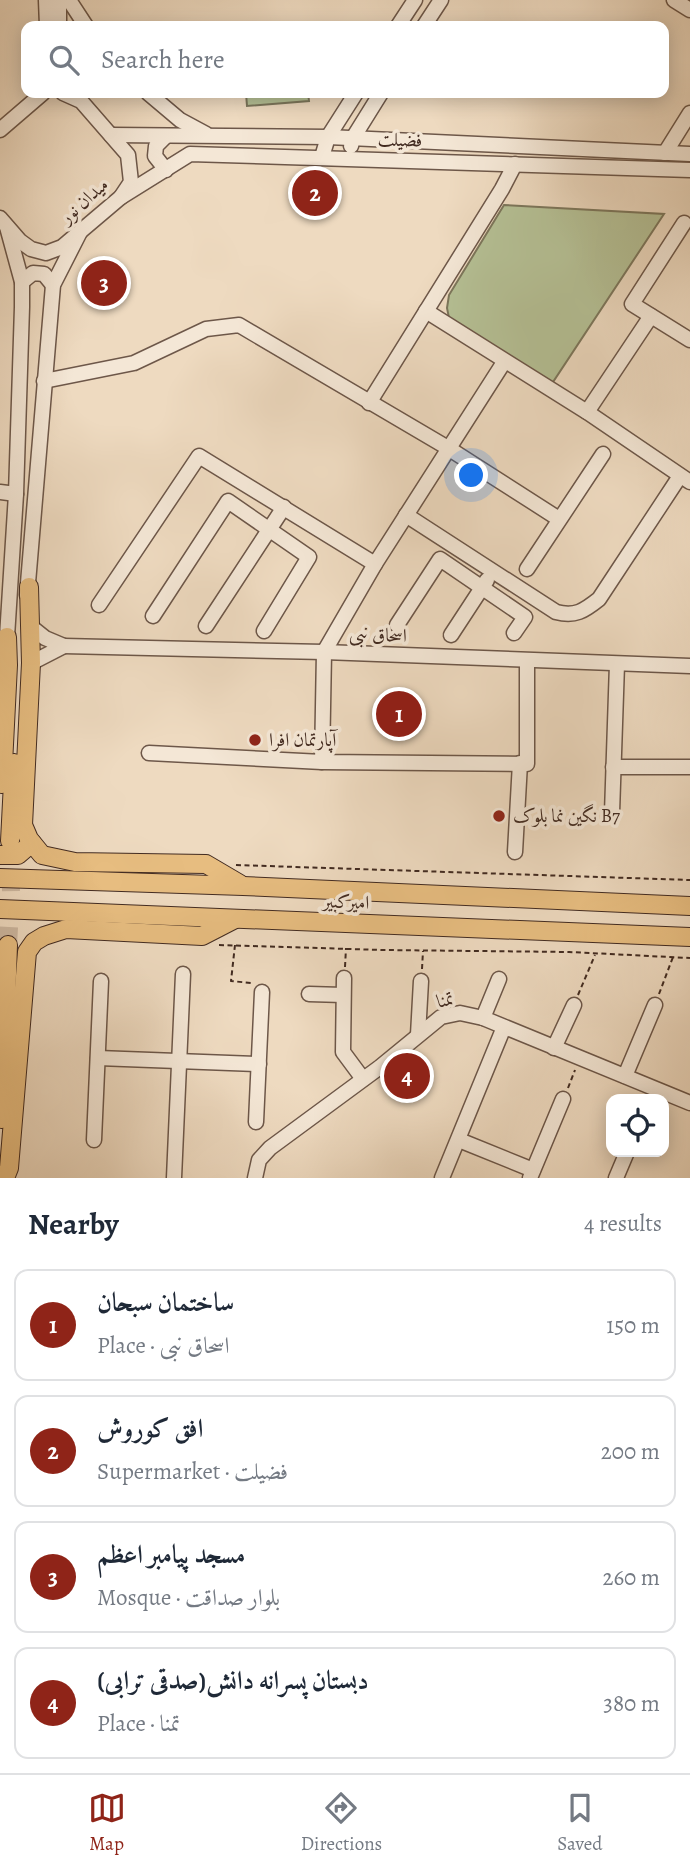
<!DOCTYPE html>
<html lang="en">
<head>
<meta charset="utf-8">
<style>
  :root { --surface:#fff; --page:#f6f6f7; --text:#1f2937; --muted:#747a83; --line:#e0e1e3; --accent:#8f2418 }
  body { margin:0; font-family:Alegreya,Amiri,serif; background:var(--page); color:var(--text) }
  .controls { position:absolute; right:21px; bottom:21px; display:grid; overflow:hidden; border-radius:14px; box-shadow:0 4px 18px #0003 }
  .controls button { width:63px; height:63px; display:grid; place-items:center; padding:0; border:0; border-bottom:2px solid var(--line); background:var(--surface); color:var(--text); font:35px sans-serif }
  .you { position:absolute; left:472px; top:476px; width:24px; height:24px; margin:-18px; border:5px solid #fff; border-radius:50%; background:#1a73e8; box-shadow:0 0 0 10px #1a73e833 }
  .badge { display:grid; place-items:center; width:46px; height:46px; border-radius:50%; background:var(--accent); color:#fff; font-size:23px; font-weight:700 }
  .pin { position:absolute; translate:-50% -50%; border:4px solid #fff; box-shadow:0 2px 7px #0006 }
  .list { margin:0; padding:0; list-style:none }
  h2 { display:flex; justify-content:space-between; align-items:center; height:91px; margin:0; padding:0 28px; font-size:30px }
  h2 small { font-size:23px; font-weight:400; color:var(--muted) }
  .list li { display:grid; grid-template-columns:46px 1fr auto; gap:21px; align-items:center; box-sizing:border-box; height:112px; margin:0 14px 14px; padding:0 14px; border:2px solid var(--line); border-radius:14px }
  .list b { display:block; font-size:26px; white-space:nowrap }
  .list p { margin:0; font-size:23px; white-space:nowrap; color:var(--muted) }
  .list em { font-size:23px; font-style:normal; color:var(--muted) }
  .icon { flex:none; width:38px; height:38px; fill:none; stroke:currentColor; stroke-width:2; stroke-linecap:round; stroke-linejoin:round }
  .map { position:relative; flex:none; width:690px; height:1178px; overflow:hidden }
  .search { position:absolute; background:var(--surface); box-shadow:0 4px 18px #0003; left:21px; right:21px; top:21px; height:77px; display:flex; align-items:center; gap:18px; box-sizing:border-box; padding:0 24px; border-radius:14px; color:var(--muted); font-size:26px }
  .sheet { height:595px; background:var(--surface) }
  nav { display:flex; justify-content:space-around; align-items:center; box-sizing:border-box; height:98px; border-top:2px solid var(--line); background:var(--surface); font-size:19px; color:var(--muted) }
  nav a { display:grid; justify-items:center; gap:4px }
  nav .on { color:var(--accent) }
  .map>svg:first-child { display:block }
</style>
</head>
<body>
<div class="map">
<svg width="690" height="1178" viewBox="0 0 690 1178">
  <rect width="100%" height="100%" fill="#eedac0"/>
  <filter id="stains"><feTurbulence type="fractalNoise" baseFrequency=".00286" numOctaves="4"/><feColorMatrix values="0 0 0 0 .2 0 0 0 0 .09 0 0 0 0 .02 0 0 0 .5 -.17"/></filter>
  <radialGradient id="worn" r=".72"><stop offset=".6" stop-color="#630" stop-opacity="0"/><stop offset="1" stop-color="#630" stop-opacity=".3"/></radialGradient>
  <g fill="#b5c095" stroke="#7c765b" stroke-width="2">
    <path d="M246,93H308L309,101L247,106Z"/>
    <path d="M504,205L664,214L551,385L449,318L447,308L449,295Z"/>
  </g>
  <g fill="none" stroke-linecap="round" stroke-linejoin="round">
    <path stroke="#ccb7a0" stroke-width="18" stroke-dasharray="18 9" stroke-linecap="butt" d="M8,945L11,893L10,841"/>
    <defs>
      <g id="minor">
        <path d="M46,0L47,26"/>
        <path d="M59,0V26"/>
        <path d="M69,0L86,26"/>
        <path d="M674,0L690,10"/>
        <path d="M398,26L415,0"/>
        <path d="M424,26L441,0"/>
        <path d="M148,93L180,120L206,134"/>
        <path d="M0,130L43,93"/>
        <path d="M111,135L328,137L690,154"/>
        <path d="M166,136L156,146L155,156L166,170"/>
        <path d="M351,146L353,138L381,93"/>
        <path d="M665,153L690,113"/>
        <path d="M322,157L328,137L356,93"/>
        <path d="M121,197L190,154L690,170"/>
        <path d="M0,218L20,241L31,249L46,253L62,247L121,197L131,182L128,155L81,101L63,93"/>
        <path d="M684,223L632,304L690,340"/>
        <path d="M22,282L33,273L44,274L53,285"/>
        <path d="M426,311L587,412L690,482"/>
        <path d="M44,381L134,363L206,329L239,325L448,448L559,519"/>
        <path d="M369,403L502,189L515,164"/>
        <path d="M587,412L651,316"/>
        <path d="M0,492L16,494"/>
        <path d="M406,515L556,612C575,617 584,611 599,599L680,476"/>
        <path d="M527,569L603,454"/>
        <path d="M27,595L53,285L80,232"/>
        <path d="M99,605L199,456L375,564"/>
        <path d="M153,616L228,501L309,557L264,631"/>
        <path d="M397,625L440,559L525,617L514,633"/>
        <path d="M30,626L45,638L64,646L31,663"/>
        <path d="M206,626L284,507"/>
        <path d="M451,635L487,580"/>
        <path d="M7,637L16,494L22,307V282L7,227"/>
        <path d="M64,646L324,652L690,666"/>
        <path d="M149,753L322,762L527,764V661"/>
        <path d="M322,762L324,652L375,564L504,362"/>
        <path d="M613,767H690"/>
        <path d="M612,813L617,664"/>
        <path d="M515,852L520,763"/>
        <path d="M344,978L343,1052L363,1079"/>
        <path d="M309,994L343,995"/>
        <path d="M483,1018L499,979"/>
        <path d="M418,1035L421,981"/>
        <path d="M554,1048L574,1005"/>
        <path d="M98,1058L259,1064"/>
        <path d="M625,1076L655,1005"/>
        <path d="M256,1122L262,992"/>
        <path d="M94,1140L101,981"/>
        <path d="M459,1140L533,1170"/>
        <path d="M174,1178L183,974"/>
        <path d="M255,1178L259,1160L270,1148L380,1067L441,1017L460,1013L483,1018L690,1103"/>
        <path d="M442,1178L504,1027"/>
        <path d="M530,1178L563,1099"/>
        <path d="M616,1178L627,1152"/>
      </g>
      <g id="major">
        <path d="M29,587L31,663L23,825L29,839L42,855L75,862L206,864L240,884"/>
        <path d="M2,784L8,665L7,637"/>
        <path d="M10,841L14,763"/>
        <path d="M0,855H18L32,843"/>
        <path d="M0,878L243,886L690,906"/>
        <path d="M0,909L690,937"/>
        <path d="M2,1119L8,945"/>
        <path d="M5,1178L9,1168L27,952L34,942L44,936L66,929L202,936L235,919"/>
      </g>
    </defs>
    <use href="#minor" stroke="#6d5749" stroke-width="17"/>
    <use href="#major" stroke="#422b21" stroke-width="20"/>
    <g stroke="#422b21" stroke-width="2" stroke-dasharray="5 3.5" stroke-linecap="butt">
      <path d="M236,865L690,880"/>
      <path d="M219,945L383,950L569,952L690,958"/>
      <path d="M235,945L231,981L251,983"/>
      <path d="M345,967L346,948"/>
      <path d="M422,969L423,951"/>
      <path d="M659,994L673,957"/>
      <path d="M578,995L595,955"/>
      <path d="M568,1088L575,1070"/>
    </g>
    <use href="#minor" stroke="#f4e7d6" stroke-width="14"/>
    <use href="#major" stroke="#e7bd80" stroke-width="18"/>
  </g>
  <g fill="#8f2418" stroke="#f4e7d6" stroke-width="2.5">
    <circle cx="255" cy="740" r="7"/>
    <circle cx="499" cy="816" r="7"/>
  </g>
  <g text-anchor="middle" dominant-baseline="central" stroke-width="7" stroke-linejoin="round" paint-order="stroke">
    <g font-size="19" fill="#422b21" stroke="#f4e7d6">
      <text transform="translate(400 140) rotate(2)">فضیلت</text>
      <text transform="translate(84 201) rotate(-42)">میدان نور</text>
      <text transform="translate(378 635) rotate(2)">اسحاق نبی</text>
      <text transform="translate(346 902) rotate(2)">امیرکبیر</text>
      <text transform="translate(445 1000) rotate(-15)">تمنا</text>
    </g>
    <g font-size="19" fill="#422b21" stroke="#f4e7d6" text-anchor="start">
      <text x="269" y="740">آپارتمان افرا</text>
      <text x="513" y="816">نگین نما بلوک B7</text>
    </g>
  </g>
  <rect width="100%" height="100%" filter="url(#stains)"/>
  <rect width="100%" height="100%" fill="url(#worn)"/>
</svg>
<div class="controls">
<button><svg class="icon" aria-label="locate" viewBox="0 0 24 24"><circle cx="12" cy="12" r="6"/><path d="M12 2v4M12 18v4M2 12h4M18 12h4"/></svg></button>
</div>
<div class="you"></div>
<div class="pin badge" style="left:399px;top:714px">1</div>
<div class="pin badge" style="left:315px;top:193px">2</div>
<div class="pin badge" style="left:104px;top:283px">3</div>
<div class="pin badge" style="left:407px;top:1076px">4</div>
<div class="search"><svg class="icon" aria-label="search" viewBox="0 0 24 24"><circle cx="10" cy="10" r="6"/><path d="M15 15l6 6"/></svg>Search here</div>
</div>
<section class="sheet">
<h2>Nearby<small>4 results</small></h2>
<ul class="list">
<li><span class="badge">1</span><div><b>ساختمان سبحان</b><p>Place · اسحاق نبی</p></div><em>150 m</em></li>
<li><span class="badge">2</span><div><b>افق کوروش</b><p>Supermarket · فضیلت</p></div><em>200 m</em></li>
<li><span class="badge">3</span><div><b>مسجد پیامبر اعظم</b><p>Mosque · بلوار صداقت</p></div><em>260 m</em></li>
<li><span class="badge">4</span><div><b>دبستان پسرانه دانش(صدقی ترابی)</b><p>Place · تمنا</p></div><em>380 m</em></li>
</ul>
</section>
<nav>
<a class="on"><svg class="icon" aria-label="map" viewBox="0 0 24 24"><path d="M3 6l6-2 6 2 6-2v14l-6 2-6-2-6 2zM9 4v14M15 6v14"/></svg>Map</a>
<a><svg class="icon" aria-label="directions" viewBox="0 0 24 24"><path d="M12 3l9 9-9 9-9-9zM9 14v-3h6M13 9l2 2-2 2"/></svg>Directions</a>
<a><svg class="icon" aria-label="saved" viewBox="0 0 24 24"><path d="M7 4h10v16l-5-4-5 4z"/></svg>Saved</a>
</nav>
</body>
</html>
